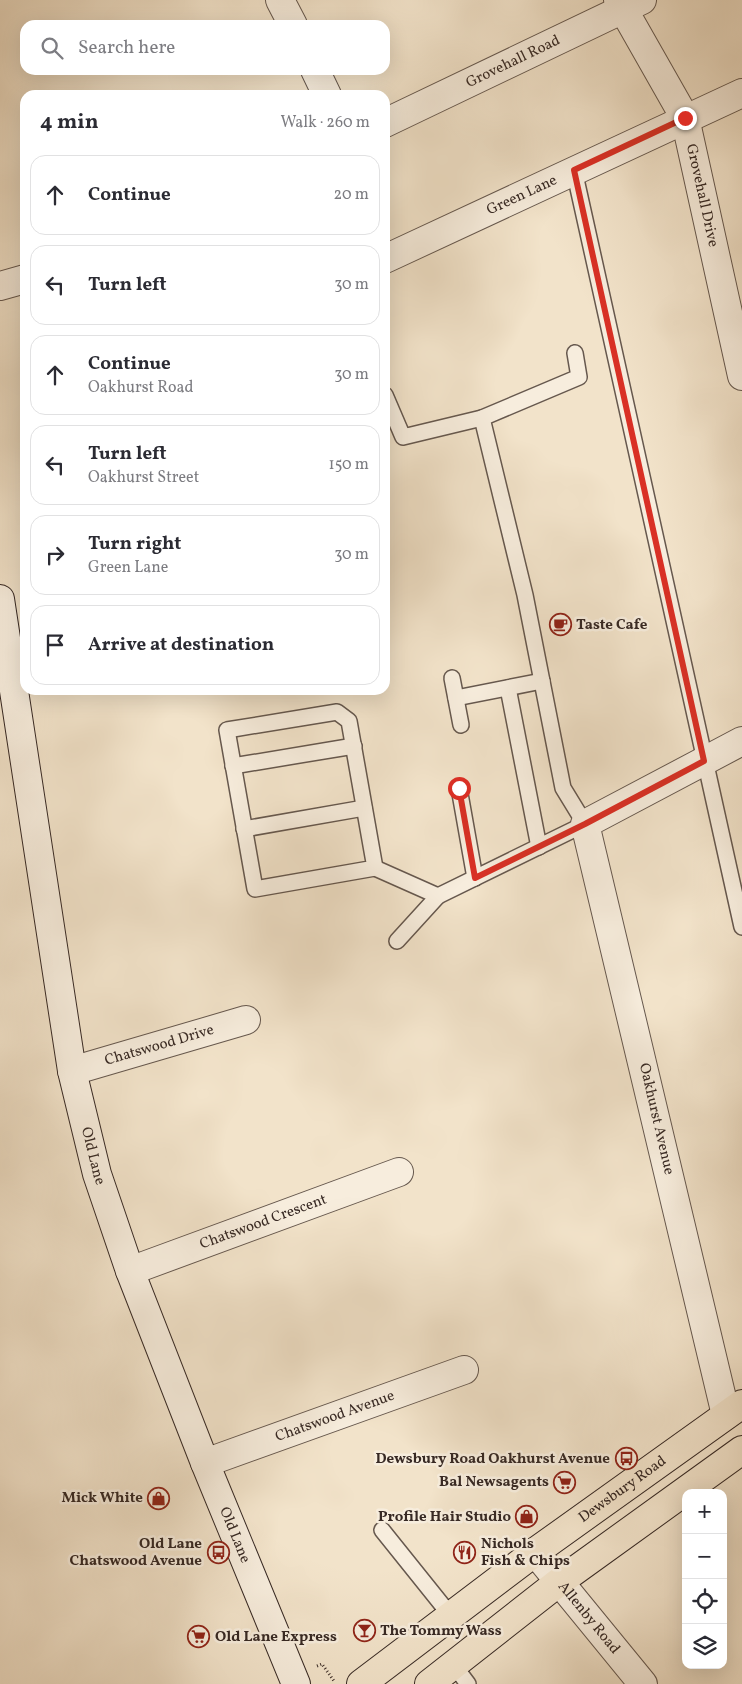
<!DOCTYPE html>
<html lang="en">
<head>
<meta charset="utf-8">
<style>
  :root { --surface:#fff; --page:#f7f7f7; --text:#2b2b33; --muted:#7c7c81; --line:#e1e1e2 }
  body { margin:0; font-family:Vollkorn,serif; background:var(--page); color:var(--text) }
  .controls { position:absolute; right:15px; bottom:15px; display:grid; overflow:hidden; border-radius:10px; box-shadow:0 5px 20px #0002 }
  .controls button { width:45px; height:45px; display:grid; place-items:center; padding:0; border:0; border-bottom:1px solid var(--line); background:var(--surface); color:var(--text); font:25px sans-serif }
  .stop { position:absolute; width:15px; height:15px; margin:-11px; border:4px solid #d93025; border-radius:50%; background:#fff }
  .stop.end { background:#d93025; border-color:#fff; box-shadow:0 1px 5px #0008 }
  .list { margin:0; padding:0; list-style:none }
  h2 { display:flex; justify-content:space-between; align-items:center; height:65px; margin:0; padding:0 20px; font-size:21px }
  h2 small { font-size:16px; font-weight:400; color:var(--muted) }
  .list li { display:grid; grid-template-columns:32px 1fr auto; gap:15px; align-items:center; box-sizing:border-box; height:80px; margin:0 10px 10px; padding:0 10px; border:1px solid var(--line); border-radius:15px }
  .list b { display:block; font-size:19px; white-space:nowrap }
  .list p { margin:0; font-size:16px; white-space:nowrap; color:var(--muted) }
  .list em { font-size:16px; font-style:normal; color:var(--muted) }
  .icon { flex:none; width:28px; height:28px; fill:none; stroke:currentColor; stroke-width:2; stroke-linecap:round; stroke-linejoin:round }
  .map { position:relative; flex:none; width:742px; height:1684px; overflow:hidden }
  .search { position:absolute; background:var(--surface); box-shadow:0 5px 20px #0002; left:20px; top:20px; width:370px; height:55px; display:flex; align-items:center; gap:12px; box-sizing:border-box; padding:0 18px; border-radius:15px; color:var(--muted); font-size:19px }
  .panel { position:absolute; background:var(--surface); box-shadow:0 5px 20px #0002; left:20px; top:90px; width:370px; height:605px; border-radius:15px }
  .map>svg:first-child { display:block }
</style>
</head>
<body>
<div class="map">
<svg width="742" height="1684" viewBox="0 0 742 1684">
  <rect width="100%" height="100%" fill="#f2e3ca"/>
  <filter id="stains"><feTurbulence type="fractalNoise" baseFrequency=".004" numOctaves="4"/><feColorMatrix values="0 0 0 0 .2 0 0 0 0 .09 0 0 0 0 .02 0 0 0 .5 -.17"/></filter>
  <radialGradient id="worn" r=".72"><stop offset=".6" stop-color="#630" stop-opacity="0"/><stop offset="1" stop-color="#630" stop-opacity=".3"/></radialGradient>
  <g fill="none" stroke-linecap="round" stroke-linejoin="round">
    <defs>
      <g id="lane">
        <path d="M574,170L742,927"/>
        <path d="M385,395L403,437L482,418"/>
        <path d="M452,678L461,725"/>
        <path d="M508,688L539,847"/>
        <path d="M456,698L542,681"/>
        <path d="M337,712L349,721L375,868L255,889L227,730Z"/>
        <path d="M233,766L354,746"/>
        <path d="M459,788L475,878"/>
        <path d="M244,829L364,808"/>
        <path d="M375,868L438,896L585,824L563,788L525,595L482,418L579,377L575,353"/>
        <path d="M397,941L438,896"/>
        <path d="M382,1530L451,1616"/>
        <path d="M453,1664L468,1684"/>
      </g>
      <g id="street">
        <path d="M280,0L293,25"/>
        <path id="s1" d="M618,0L685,118L742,376"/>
        <path d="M315,70L327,95"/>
        <path id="s2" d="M385,123L642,0"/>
        <path id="s3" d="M385,259L742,93"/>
        <path d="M0,286L25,279"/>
        <path id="s4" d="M72,1071L246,1020"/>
        <path id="s5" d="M130,1271L399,1172"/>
        <path d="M726,1415L585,824L742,741"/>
        <path id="s6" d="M205,1463L464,1370"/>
        <path id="s7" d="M535,1552L643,1684"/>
      </g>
      <g id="secondary">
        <path id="s8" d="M0,599L72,1071L97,1174L130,1271L205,1463L296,1684"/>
      </g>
      <g id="primary">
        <path id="s9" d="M361,1684L535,1552L742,1404"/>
        <path d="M429,1684L559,1582L742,1450"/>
      </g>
    </defs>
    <use href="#lane" stroke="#66584e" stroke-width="18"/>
    <use href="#street" stroke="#66584e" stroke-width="30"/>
    <use href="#secondary" stroke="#372924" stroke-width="30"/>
    <use href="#primary" stroke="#372924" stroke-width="30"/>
    <path stroke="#372924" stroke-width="3" stroke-dasharray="1 2.5" stroke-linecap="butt" d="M317,1666L322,1664L334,1681"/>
    <use href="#lane" stroke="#f7eddd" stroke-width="15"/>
    <use href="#street" stroke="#f7eddd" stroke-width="28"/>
    <use href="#secondary" stroke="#f7eddd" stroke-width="28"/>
    <use href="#primary" stroke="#f2e3ca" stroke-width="28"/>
  </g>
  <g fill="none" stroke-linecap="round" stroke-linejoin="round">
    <path stroke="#d93025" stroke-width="6" d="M459,788L475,878L585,824L704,761L574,170L685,118"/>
  </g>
  <defs>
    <symbol id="cafe-ring" viewBox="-11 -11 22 22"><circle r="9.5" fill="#f7eddd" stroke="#8f2418" stroke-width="1.5"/><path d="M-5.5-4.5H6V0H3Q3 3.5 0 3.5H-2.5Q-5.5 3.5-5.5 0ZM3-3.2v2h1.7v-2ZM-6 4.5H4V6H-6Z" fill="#8f2418"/></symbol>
    <symbol id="bus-ring" viewBox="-11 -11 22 22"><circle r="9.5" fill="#f7eddd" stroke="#8f2418" stroke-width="1.5"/><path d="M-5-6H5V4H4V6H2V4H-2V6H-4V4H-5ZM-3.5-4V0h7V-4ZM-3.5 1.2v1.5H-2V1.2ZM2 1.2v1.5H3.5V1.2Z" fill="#8f2418"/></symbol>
    <symbol id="supermarket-ring" viewBox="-11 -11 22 22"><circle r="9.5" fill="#f7eddd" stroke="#8f2418" stroke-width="1.5"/><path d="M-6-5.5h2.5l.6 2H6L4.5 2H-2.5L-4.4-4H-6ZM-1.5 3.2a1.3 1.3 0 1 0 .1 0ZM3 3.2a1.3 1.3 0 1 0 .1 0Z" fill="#8f2418"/></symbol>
    <symbol id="shop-ring" viewBox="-11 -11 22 22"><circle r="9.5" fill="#f7eddd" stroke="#8f2418" stroke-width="1.5"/><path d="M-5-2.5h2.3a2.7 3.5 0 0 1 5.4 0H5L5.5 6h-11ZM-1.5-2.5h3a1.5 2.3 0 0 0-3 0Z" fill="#8f2418"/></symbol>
    <symbol id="restaurant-ring" viewBox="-11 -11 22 22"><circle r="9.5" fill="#f7eddd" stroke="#8f2418" stroke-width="1.5"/><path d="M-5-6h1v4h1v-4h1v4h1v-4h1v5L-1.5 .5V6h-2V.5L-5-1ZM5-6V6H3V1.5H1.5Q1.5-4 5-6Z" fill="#8f2418"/></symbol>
    <symbol id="bar-ring" viewBox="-11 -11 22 22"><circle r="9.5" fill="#f7eddd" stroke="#8f2418" stroke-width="1.5"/><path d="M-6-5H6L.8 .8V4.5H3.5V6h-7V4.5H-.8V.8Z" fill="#8f2418"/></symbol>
  </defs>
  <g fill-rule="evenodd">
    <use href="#cafe-ring" x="548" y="612" width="25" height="25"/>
    <use href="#bus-ring" x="614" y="1446" width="25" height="25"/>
    <use href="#supermarket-ring" x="552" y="1470" width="25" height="25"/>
    <use href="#shop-ring" x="146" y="1486" width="25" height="25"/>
    <use href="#shop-ring" x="514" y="1504" width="25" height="25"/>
    <use href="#bus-ring" x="206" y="1540" width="25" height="25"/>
    <use href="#restaurant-ring" x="452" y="1540" width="25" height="25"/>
    <use href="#bar-ring" x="352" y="1618" width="25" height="25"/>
    <use href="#supermarket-ring" x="186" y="1624" width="25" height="25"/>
  </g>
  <g text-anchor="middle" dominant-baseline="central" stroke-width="5" stroke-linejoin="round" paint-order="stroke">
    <g font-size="15" fill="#372924" stroke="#f7eddd">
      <text stroke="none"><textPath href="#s2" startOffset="142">Grovehall Road</textPath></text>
      <text stroke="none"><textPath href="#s3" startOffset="151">Green Lane</textPath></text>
      <text stroke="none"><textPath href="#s1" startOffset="215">Grovehall Drive</textPath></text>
      <text stroke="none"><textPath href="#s4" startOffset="91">Chatswood Drive</textPath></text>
      <text transform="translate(656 1119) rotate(77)">Oakhurst Avenue</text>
      <text stroke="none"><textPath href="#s8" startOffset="565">Old Lane</textPath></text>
      <text stroke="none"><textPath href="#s5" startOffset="142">Chatswood Crescent</textPath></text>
      <text stroke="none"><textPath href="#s6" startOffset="138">Chatswood Avenue</textPath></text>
      <text stroke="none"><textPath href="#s9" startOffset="326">Dewsbury Road</textPath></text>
      <text stroke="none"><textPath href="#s8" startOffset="970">Old Lane</textPath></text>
      <text stroke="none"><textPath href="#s7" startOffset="85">Allenby Road</textPath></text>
    </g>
    <g font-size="15" font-weight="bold" fill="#372924" stroke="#f7eddd" text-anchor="end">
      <text x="576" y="625" text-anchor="start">Taste Cafe</text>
      <text x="610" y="1459">Dewsbury Road Oakhurst Avenue</text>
      <text x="549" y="1482">Bal Newsagents</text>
      <text x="143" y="1498">Mick White</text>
      <text x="511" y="1517">Profile Hair Studio</text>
      <text x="202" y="1544">Old Lane<tspan x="202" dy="17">Chatswood Avenue</tspan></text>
      <text x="481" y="1544" text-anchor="start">Nichols<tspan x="481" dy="17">Fish &amp; Chips</tspan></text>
      <text x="380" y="1631" text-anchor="start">The Tommy Wass</text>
      <text x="215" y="1637" text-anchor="start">Old Lane Express</text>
    </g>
  </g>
  <rect width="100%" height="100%" filter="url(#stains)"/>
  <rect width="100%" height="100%" fill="url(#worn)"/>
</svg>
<div class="controls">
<button>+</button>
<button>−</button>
<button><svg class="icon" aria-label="locate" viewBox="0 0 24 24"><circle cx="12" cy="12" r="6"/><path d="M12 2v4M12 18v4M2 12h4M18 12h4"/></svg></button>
<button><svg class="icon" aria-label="layers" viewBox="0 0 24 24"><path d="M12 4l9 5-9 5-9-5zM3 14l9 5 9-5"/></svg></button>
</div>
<div class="stop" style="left:459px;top:788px"></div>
<div class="stop end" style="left:685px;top:118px"></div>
<div class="search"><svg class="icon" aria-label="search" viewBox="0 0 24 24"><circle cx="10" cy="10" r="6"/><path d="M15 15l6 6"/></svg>Search here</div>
<section class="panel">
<h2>4 min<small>Walk · 260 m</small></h2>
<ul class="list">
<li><svg class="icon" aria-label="ahead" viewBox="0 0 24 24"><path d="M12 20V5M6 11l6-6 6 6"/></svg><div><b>Continue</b></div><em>20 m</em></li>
<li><svg class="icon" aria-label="left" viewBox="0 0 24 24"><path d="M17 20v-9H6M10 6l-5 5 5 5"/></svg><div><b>Turn left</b></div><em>30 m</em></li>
<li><svg class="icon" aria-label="ahead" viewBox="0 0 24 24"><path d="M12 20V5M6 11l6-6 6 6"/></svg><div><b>Continue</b><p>Oakhurst Road</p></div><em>30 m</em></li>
<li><svg class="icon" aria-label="left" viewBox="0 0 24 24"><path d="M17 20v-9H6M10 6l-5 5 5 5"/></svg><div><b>Turn left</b><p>Oakhurst Street</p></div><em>150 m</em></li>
<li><svg class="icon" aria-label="right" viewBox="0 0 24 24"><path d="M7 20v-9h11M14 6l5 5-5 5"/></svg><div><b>Turn right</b><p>Green Lane</p></div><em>30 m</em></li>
<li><svg class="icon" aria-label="arrive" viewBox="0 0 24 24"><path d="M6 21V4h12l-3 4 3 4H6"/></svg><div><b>Arrive at destination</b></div></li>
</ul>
</section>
</div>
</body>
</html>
